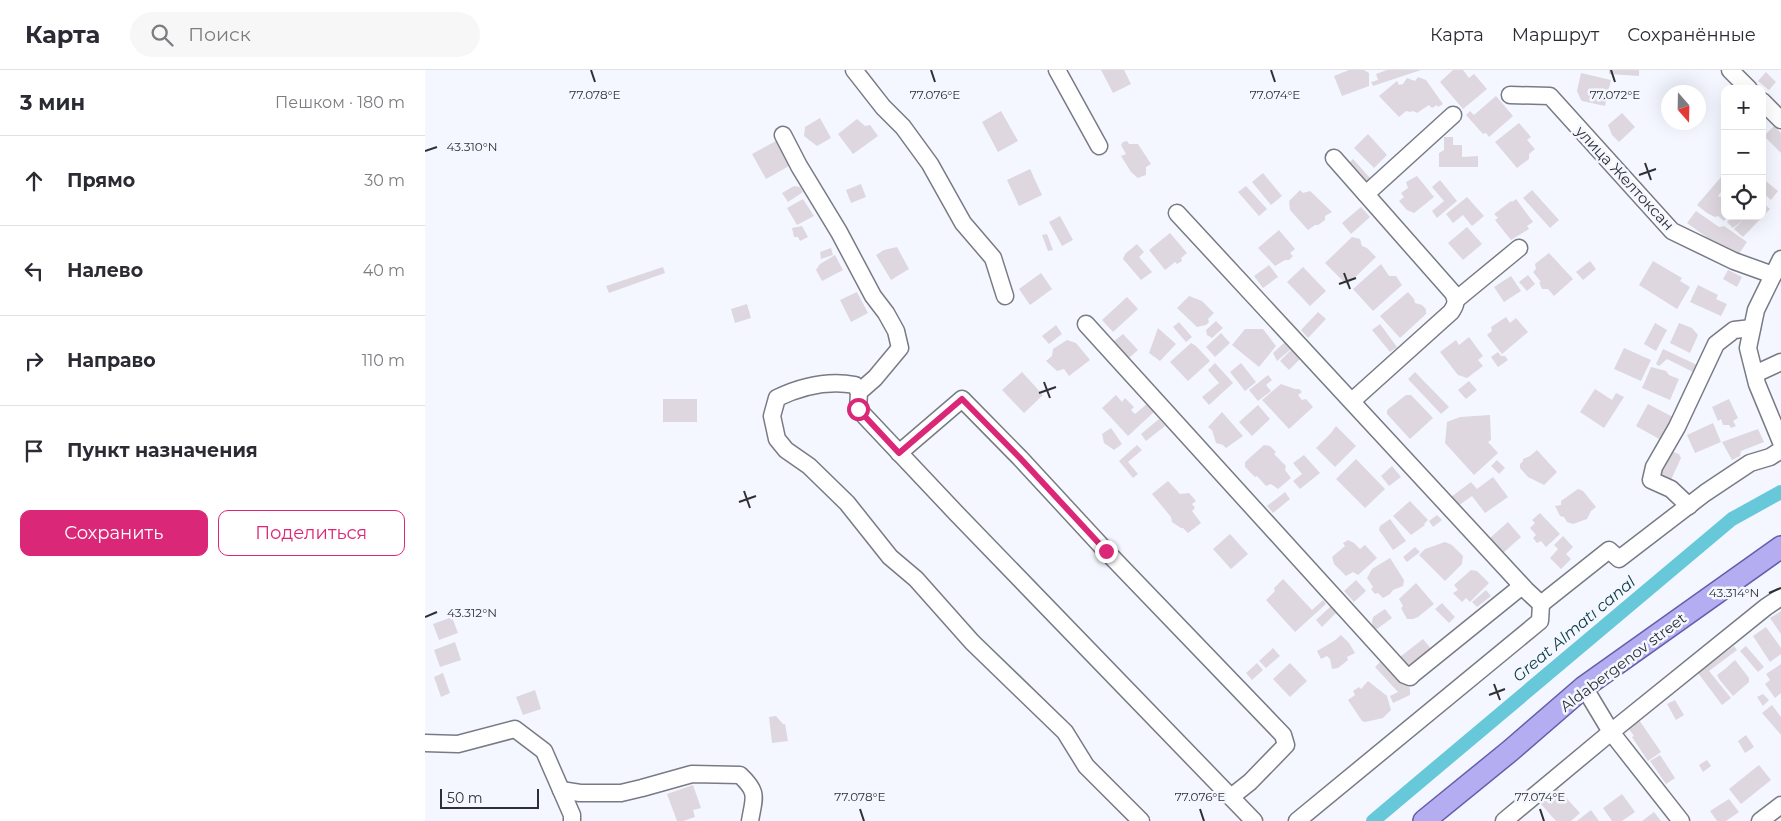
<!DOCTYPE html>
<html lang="ru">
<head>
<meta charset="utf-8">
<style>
  :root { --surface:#fff; --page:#f7f7f7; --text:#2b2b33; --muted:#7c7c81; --line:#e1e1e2; --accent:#db2777 }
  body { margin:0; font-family:Montserrat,sans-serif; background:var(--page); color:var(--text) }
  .controls { position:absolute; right:15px; top:15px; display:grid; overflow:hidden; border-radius:10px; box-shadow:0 5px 20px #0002 }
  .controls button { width:45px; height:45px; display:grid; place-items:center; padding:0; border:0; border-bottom:1px solid var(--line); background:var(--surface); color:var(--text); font:25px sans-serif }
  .compass { position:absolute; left:1236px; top:15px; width:45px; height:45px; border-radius:50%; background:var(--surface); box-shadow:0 5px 20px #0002; rotate:160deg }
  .scale { position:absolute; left:15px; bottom:12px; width:99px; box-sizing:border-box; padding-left:5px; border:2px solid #2e3033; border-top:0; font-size:14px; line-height:18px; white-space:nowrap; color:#2e3033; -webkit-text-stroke:4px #f4f7ff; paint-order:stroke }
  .stop { position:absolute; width:15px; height:15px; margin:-11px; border:4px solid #db2777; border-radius:50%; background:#fff }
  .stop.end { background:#db2777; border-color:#fff; box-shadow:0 1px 5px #0008 }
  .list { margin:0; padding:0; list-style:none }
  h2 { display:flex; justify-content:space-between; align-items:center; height:65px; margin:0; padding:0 20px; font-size:21px }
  h2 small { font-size:16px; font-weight:400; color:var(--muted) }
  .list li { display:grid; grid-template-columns:32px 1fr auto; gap:15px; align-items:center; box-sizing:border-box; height:90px; padding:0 20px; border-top:1px solid var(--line) }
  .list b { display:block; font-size:19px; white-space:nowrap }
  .list em { font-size:16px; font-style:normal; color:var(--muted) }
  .actions { display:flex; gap:10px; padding:15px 20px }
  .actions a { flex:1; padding:11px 0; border:1px solid var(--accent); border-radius:10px; text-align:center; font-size:18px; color:var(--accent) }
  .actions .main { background:var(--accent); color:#fff }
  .icon { flex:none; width:28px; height:28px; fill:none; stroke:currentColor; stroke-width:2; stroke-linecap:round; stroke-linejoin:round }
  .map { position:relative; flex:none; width:1356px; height:751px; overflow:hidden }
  header { display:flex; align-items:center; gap:30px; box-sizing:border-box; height:70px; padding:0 25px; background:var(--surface); border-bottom:1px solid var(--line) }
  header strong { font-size:24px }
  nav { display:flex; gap:28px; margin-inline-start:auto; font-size:18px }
  .search { width:350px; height:45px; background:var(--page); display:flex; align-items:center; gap:12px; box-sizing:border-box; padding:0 18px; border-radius:28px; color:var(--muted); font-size:19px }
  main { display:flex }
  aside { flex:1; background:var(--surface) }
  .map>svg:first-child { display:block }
</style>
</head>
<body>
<header>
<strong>Карта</strong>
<div class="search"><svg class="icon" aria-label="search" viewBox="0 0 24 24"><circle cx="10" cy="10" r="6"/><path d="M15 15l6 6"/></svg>Поиск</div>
<nav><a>Карта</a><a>Маршрут</a><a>Сохранённые</a></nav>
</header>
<main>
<aside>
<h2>3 мин<small>Пешком · 180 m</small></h2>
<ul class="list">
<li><svg class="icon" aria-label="ahead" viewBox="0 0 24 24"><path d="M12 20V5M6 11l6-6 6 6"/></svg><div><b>Прямо</b></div><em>30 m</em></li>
<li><svg class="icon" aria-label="left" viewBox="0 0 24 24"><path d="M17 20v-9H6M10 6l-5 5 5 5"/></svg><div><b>Налево</b></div><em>40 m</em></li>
<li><svg class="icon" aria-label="right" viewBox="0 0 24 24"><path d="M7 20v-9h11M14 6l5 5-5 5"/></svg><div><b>Направо</b></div><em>110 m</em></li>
<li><svg class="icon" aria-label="arrive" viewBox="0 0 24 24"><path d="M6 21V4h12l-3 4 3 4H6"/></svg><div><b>Пункт назначения</b></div></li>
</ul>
<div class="actions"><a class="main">Сохранить</a><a>Поделиться</a></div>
</aside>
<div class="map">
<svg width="1356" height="751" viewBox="0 0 1356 751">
  <rect width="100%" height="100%" fill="#f4f7ff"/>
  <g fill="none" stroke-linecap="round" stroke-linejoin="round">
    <path stroke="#67c8d9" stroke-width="14" d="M948,751L1307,449L1356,422"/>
  </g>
  <g fill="#ded7df">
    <path d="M676,0H699L706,14L688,23Z"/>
    <path d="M924,0H939L944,3V16L917,26L909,6Z"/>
    <path d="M962,0H996L948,16L946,12L953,10L951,4Z"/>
    <path d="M1028,0H1038L1044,8L1049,4L1062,19L1038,39L1015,12Z"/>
    <path d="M1184,0H1214V6L1184,4Z"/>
    <path d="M1341,2L1351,12L1344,20L1333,11Z"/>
    <path d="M1156,3L1186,10L1180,36L1157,31L1155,28L1152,21Z"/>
    <path d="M993,7L1001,10L1018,34L1013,37L1012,35L1007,38L1004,35L992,43L988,41L985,42L981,41L974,47L954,26L972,11L974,15L978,14L982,8L990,11Z"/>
    <path d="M1071,26L1088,46L1064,67L1061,63L1058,64L1041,45L1045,41L1049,45Z"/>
    <path d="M576,41L593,71L573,82L557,52Z"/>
    <path d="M1197,43L1210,57L1194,72L1187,65L1183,55Z"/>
    <path d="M395,48L406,68L392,76L379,66L380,57Z"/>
    <path d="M432,49L440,56L445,55L453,66L428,84L413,64Z"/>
    <path d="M1094,53L1106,67L1102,70L1110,79L1104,84V89L1092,98L1070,72Z"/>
    <path d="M1349,56L1356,63V83L1339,66Z"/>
    <path d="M943,64L962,85L949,98L929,78Z"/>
    <path d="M1019,67H1028V75H1037V87L1053,86V97H1014V83L1019,80Z"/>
    <path d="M351,71L364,96L341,109L327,84Z"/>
    <path d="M702,71L704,74H713L726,94L721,97V105L718,106L713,108L706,102L696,86L701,84L696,75L698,72Z"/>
    <path d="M928,89L946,109L943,112L925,92Z"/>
    <path d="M605,99L617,125L594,136L582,110Z"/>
    <path d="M838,103L857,126L846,135L827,112Z"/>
    <path d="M992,106L1009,127L989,143L982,140L974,131L979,127L976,123L983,118L981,112Z"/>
    <path d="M1297,106L1300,109V117L1293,126L1295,127L1300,122V146H1303L1299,151L1293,146L1290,147L1282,143L1272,135Z"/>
    <path d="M1337,108L1353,121L1346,130L1337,122Z"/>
    <path d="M1015,110L1032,131L1012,148L1007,141L1019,131L1007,117Z"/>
    <path d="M436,114L441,127L426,133L421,120Z"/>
    <path d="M369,116L375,117L378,122L363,132L357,123Z"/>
    <path d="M821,116L842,139L834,146L813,122Z"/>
    <path d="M875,120L878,123L885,121L907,142L900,146V150L893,155H890L883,160L865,140L864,131Z"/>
    <path d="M1107,120L1134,150L1125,158L1098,128Z"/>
    <path d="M1042,127L1059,146L1047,156L1038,145L1028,153L1021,144Z"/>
    <path d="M378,129L389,146L372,155L362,138Z"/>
    <path d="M1091,129L1108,152L1102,156L1104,159L1086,170L1070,150L1073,148L1069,144L1086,131L1087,132Z"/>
    <path d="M1337,132L1345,139L1318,167L1309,159L1318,150L1308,158L1302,152L1307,146H1337Z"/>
    <path d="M936,137L945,147L926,164L917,153Z"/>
    <path d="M1271,141L1294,157L1299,156L1322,172L1311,188L1262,153Z"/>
    <path d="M635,146L648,170L637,176L624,152Z"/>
    <path d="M377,156L383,167L375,171L373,167H369L367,158Z"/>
    <path d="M1042,157L1057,174L1038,190L1023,173Z"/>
    <path d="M854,160L870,179L865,183L868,186L864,190H860L850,196L833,178Z"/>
    <path d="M745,163L762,183L756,188L757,191L752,194L750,192L740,200L724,180Z"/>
    <path d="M622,164L628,180L623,181L617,165Z"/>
    <path d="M927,167L935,169L937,176L942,178L951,187L922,215L900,193Z"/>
    <path d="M712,174L719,182L714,187L727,202L716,210L698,189L700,184Z"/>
    <path d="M472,177L484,199L466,210L451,185L459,180Z"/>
    <path d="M406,178L408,185L396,189L395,182Z"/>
    <path d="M1124,183L1148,209L1129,226L1123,219H1117L1114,212H1116L1108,202L1111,199L1110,194Z"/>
    <path d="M410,185L418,200L397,211L391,200L395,194Z"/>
    <path d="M1165,191L1171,199L1158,210L1151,202Z"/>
    <path d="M1228,191L1257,208L1255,211L1265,217L1252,239L1214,215Z"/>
    <path d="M956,194L964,206H971L977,215L948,241L928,219Z"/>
    <path d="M844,195L853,207L838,218L829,206Z"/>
    <path d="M238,197L240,203L184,223L181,216Z"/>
    <path d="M878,197L901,221L885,236L862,212Z"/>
    <path d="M1303,200L1317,207L1312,217L1298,209Z"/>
    <path d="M616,203L627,219L605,235L594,219Z"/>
    <path d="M1103,205L1110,214L1102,221L1094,212Z"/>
    <path d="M1086,206L1096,221L1079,232L1069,217Z"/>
    <path d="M1273,215L1293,225L1291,229L1302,234L1296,246L1265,232Z"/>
    <path d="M432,222L443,243L426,252L415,230Z"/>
    <path d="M983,222L989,229L990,233L997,235L1001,239V244L975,268L955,246Z"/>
    <path d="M764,226L777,231L789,243L783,249L784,252L781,255L772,257L752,238Z"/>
    <path d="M702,227L713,239L688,262L677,250Z"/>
    <path d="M322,234L326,248L310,253L306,239Z"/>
    <path d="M893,242L901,249L883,268L876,260Z"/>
    <path d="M1081,247L1085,253L1091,248L1103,262L1077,284L1062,265L1067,261L1066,257Z"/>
    <path d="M791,251L798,258L787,268L782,265L781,260Z"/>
    <path d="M754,252L767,267L761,272L748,257Z"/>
    <path d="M1230,253L1242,260L1231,281L1219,274Z"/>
    <path d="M1254,253L1267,258L1273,265L1265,283L1245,273Z"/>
    <path d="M955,254L972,277L965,282L947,260Z"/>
    <path d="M631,255L637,264L624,274L617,266Z"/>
    <path d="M733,258L751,274L735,291L724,283Z"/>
    <path d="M820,259H838L851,276L834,297L807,275Z"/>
    <path d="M796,263L805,273L790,287L781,277Z"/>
    <path d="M698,264L713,280L704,288L689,271Z"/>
    <path d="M1044,267L1058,286L1053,290L1058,296L1042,308L1033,305L1015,282L1031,270L1034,275Z"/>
    <path d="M642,270L651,273L665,290L644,306L639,299L632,301L621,291L627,286L628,279Z"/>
    <path d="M860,272L866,279L852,291L848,283Z"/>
    <path d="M766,273L771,276L785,291L763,311L745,292Z"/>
    <path d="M1199,278L1226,290L1216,311L1189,299Z"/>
    <path d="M1238,279L1272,295L1268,302L1242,289L1234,296L1231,294Z"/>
    <path d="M866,280L875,289L864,300L855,291Z"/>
    <path d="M1073,282L1076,286H1080L1083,290L1073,297L1066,287Z"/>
    <path d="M790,293L808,313L784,335L777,327L794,313L783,300Z"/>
    <path d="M816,293L831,312L820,321L805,302Z"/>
    <path d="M1226,297L1241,301L1244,305L1254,309L1245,330L1217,318Z"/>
    <path d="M597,302L618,325L599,343L577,320Z"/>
    <path d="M990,302L1024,337L1016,344L983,309Z"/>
    <path d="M843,305L847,310L841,315L846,321L833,331L824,320Z"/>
    <path d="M1044,311L1052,320L1041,329L1033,320Z"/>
    <path d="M856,314L870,319H874L877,322L873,325L877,330L881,329L888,337L864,359L837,330Z"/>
    <path d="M1170,319L1187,330L1191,323L1199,327L1179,358L1155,342Z"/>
    <path d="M691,325L697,332L700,328L709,337L706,340L710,344L722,334L729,342L703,366L677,338Z"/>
    <path d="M981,325H986L1008,348L985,369L962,344V340Z"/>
    <rect x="238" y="329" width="34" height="23"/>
    <path d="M1304,329L1313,348L1308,351L1311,356L1306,358L1304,355H1298L1296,349L1293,351L1287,337Z"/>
    <path d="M1223,334L1248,347L1236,370L1211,356Z"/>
    <path d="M833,335L845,349L827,366L814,352Z"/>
    <path d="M797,342L818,366L801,378L798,375L791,373L787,360L783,357Z"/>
    <path d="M1065,345L1066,370L1063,372L1073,383L1049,405L1020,373L1022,352L1035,347Z"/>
    <path d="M734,349L740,356L721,371L716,364Z"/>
    <path d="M1288,353L1296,372L1270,383L1262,365Z"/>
    <path d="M911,356L931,376L910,397L891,378L906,363Z"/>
    <path d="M686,358L697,374L689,380L679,373L677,364Z"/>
    <path d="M1333,359L1339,372L1316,381L1315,386L1307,390L1297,372Z"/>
    <path d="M712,375L717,380L703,392L713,404L708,408L694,391Z"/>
    <path d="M839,375L845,376L851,382L849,384L861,396L860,400L866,408L853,419L846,414L841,416L832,406L830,407L820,397V392Z"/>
    <path d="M1112,380L1132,402L1119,415L1103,407L1095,398V394L1098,391V389L1105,386Z"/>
    <path d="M1243,380L1254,384L1256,388L1245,412L1232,406Z"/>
    <path d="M879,385L895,403L875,419L868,411L877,404L868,393Z"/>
    <path d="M931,389L960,419L940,438L911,409Z"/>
    <path d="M1072,390L1080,398L1074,404L1066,396Z"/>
    <path d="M967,396L976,407L964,416L956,406Z"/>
    <path d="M1068,407L1083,427L1060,443L1047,426L1033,436L1026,427L1046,412L1052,419Z"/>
    <path d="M743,411L755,424L764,423L771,431L767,434L770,438L767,441L776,453L763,463L758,458H756L747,452L746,447L727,424Z"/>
    <path d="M1153,419L1158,421L1171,437L1166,441L1162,449L1148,454L1142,452L1139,447L1135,446L1130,436L1136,435V431Z"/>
    <path d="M860,422L865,429L848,443L842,436Z"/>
    <path d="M985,431L1003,450L999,454L1000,455L986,465L968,446Z"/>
    <path d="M1115,443L1135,464L1121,477L1116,471L1112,473L1108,468L1111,465L1105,458L1110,453L1107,450Z"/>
    <path d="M1012,445L1017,450L1008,457L1004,451Z"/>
    <path d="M965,449L981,471L968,480L954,460L955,456Z"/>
    <path d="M1083,452L1096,467L1078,483L1065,468Z"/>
    <path d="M805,464L823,484L806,499L788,479Z"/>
    <path d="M1138,466L1148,477L1141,484L1146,489L1136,499L1125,488L1133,479L1129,475Z"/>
    <path d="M923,470L929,473L935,479L940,475L952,488L933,505L928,502L921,506L909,494L907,487L920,476L918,473Z"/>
    <path d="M1020,472L1027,475L1038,486L1037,494L1020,511L994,485L1000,479Z"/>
    <path d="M990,477L995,482L982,492L978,487Z"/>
    <path d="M965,488L979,510L978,516L968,520L965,524L958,528L953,523L950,524L946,519L948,517L942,508L947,499Z"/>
    <path d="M1046,500L1052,501L1064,513L1045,532L1041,528L1037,532L1028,523L1033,520L1029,515Z"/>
    <path d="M858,509L887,540L898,530L901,534L870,562L841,530L850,521L849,518Z"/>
    <path d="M931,510L941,521L929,532L919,521Z"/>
    <path d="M991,513L1009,534L993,547L988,549H982L976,538L978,536L974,529Z"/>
    <path d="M1061,520L1066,526L1052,537L1047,532Z"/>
    <path d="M1017,533L1030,547L1024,553L1010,539Z"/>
    <path d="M906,536L912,542L897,557L891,550Z"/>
    <path d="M960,539L967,548L952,559L948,557L947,552L948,547Z"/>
    <path d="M1356,541V564L1345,548Z"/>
    <path d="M27,547L33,563L14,570L8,554Z"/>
    <path d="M1341,557L1356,578V584L1345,592L1328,566Z"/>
    <path d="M916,565L924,573L930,583L922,587L923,590L913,598L907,599L905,589L902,586L896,589L892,581L909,571Z"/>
    <path d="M998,569L1007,580L984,598L975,587Z"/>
    <path d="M30,572L36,590L15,597L9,580Z"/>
    <path d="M1309,576L1312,580L1284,601L1306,628L1297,635L1273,603Z"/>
    <path d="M1321,576L1339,597L1333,602L1315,581Z"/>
    <path d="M848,578L855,586L841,598L834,591Z"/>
    <path d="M959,588L983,613L985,620V625L968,633L965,626L973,622L950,597Z"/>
    <path d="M1310,590L1324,608V612L1308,626L1294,609L1292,605L1300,599Z"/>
    <path d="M832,593L838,600L827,610L821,603Z"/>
    <path d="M865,593L882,611L865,627L848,609Z"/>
    <path d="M1356,594V623L1350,628L1340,614L1345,610L1341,604Z"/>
    <path d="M18,603L25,623L16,627L9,607Z"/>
    <path d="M943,611L962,626L966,640L958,648L940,652L937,651L923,630L930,625L928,621L934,617L936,619Z"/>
    <path d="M110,620L116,639L98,645L91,627Z"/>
    <path d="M1338,624L1344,630L1338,636L1332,627Z"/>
    <path d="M1250,630L1259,645L1251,650L1242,634Z"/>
    <path d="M1347,635L1356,647V665L1337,643Z"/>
    <path d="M351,646L358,654H360L363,671L347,673L344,647Z"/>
    <path d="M1214,650L1236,682L1223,691L1207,667L1209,666L1203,658Z"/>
    <path d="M1321,665L1329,677L1320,683L1313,671Z"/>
    <path d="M1235,685L1250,708L1241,714L1225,691Z"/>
    <path d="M1282,690L1286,696L1278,702L1274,695Z"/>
    <path d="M1334,695L1346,710L1316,734L1304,719Z"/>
    <path d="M268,715L276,738L268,740L270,747L258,751H252L242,724Z"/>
    <path d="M1133,719L1155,743L1146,751H1131L1116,734Z"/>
    <path d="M1197,724L1210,742L1197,751H1187L1178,738Z"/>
    <path d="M1304,729L1314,742L1301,751H1292L1285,741Z"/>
    <path d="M1166,740L1174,751H1152Z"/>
    <path d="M1229,742L1236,751H1217Z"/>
  </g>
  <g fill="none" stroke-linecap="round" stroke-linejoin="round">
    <defs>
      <g id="minor">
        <path d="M429,0L458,37L478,57L505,94L538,153L568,188L580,226"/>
        <path d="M632,0L674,76"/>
        <path d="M1305,0L1324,19"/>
        <path d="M1085,25L1125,26L1247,161L1309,191L1348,205"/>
        <path d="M1337,31L1356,50"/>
        <path d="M358,65L374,96L414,162L448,226L461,243L471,261L475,278L450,308L434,322L433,339L532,444L829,751"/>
        <path d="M909,88L1028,223C1032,231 1031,235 1026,242L927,331"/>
        <path d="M941,124L1028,45"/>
        <path d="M752,143L1101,520L1116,534L1184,480L1194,489L1280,423L1325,393L1345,387L1356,380"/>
        <path d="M1356,189L1331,240L1323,278L1332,314L1356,372"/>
        <path d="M1032,229L1094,178"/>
        <path d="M661,254L980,605L985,607L988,604L1097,516"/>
        <path d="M1330,304L1356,292"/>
        <path d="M434,322L430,315C403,310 377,316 352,328L347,346L352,369L361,380L384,396L422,433L465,487L491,509L547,572L640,662L661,696L716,751"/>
        <path d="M474,383L537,329L595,388L681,481L858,665L861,675L825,712L806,727"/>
        <path d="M1264,436L1246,419L1226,410L1229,397L1252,357L1291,274L1309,260L1327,258"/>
        <path d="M1159,617L1186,662L1256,751"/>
        <path d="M0,673L33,674L90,659L119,681L147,745V751"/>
        <path d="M136,720L155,723H196L217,718L267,704L315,705C334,723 329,727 325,751"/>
        <path d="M872,751L1115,551L1116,534"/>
        <path d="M1079,751L1186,662L1341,537L1356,527"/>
        <path d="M1335,751L1356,735"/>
      </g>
      <path id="major" d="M999,751L1085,681L1159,617L1356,477"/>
    </defs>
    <use href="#minor" stroke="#787b84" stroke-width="19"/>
    <use href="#major" stroke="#655ea9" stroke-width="24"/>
    <use href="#minor" stroke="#fff" stroke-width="16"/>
    <use href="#major" stroke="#b4adf1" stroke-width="21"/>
  </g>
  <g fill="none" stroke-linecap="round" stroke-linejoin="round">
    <path stroke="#db2777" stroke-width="6" d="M433,339L474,383L537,329L595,388L681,481"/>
  </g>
  <path fill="none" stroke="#2e3033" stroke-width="2" d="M166,0L170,12M506,0L510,12M846,0L850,12M1186,0L1190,12M0,81L12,77M1220,93L1226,110M1214,105L1231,99M919,203L925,219M914,214L931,208M619,312L625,328M614,323L631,317M319,421L325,438M314,432L331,426M1344,523L1356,518M0,547L12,542M1069,614L1075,630M1064,625L1080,619M435,739L439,751M775,739L779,751M1115,739L1119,751"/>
  <g text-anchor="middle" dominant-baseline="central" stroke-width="5" stroke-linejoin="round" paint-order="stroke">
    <g font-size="15" fill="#2e3033" stroke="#f4f7ff">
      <text transform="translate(1200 108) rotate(47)">улица Желтоксан</text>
      <text transform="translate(1198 592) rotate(-37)">Aldabergenov street</text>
    </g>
    <g font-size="16" font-style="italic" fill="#0a3a41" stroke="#f4f7ff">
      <text transform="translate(1149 559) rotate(-40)">Great Almatı canal</text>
    </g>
  </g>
  <g font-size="12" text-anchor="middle" fill="#2e3033" stroke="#f4f7ff" stroke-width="5" stroke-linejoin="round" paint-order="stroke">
    <text x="170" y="29">77.078°E</text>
    <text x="510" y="29">77.076°E</text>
    <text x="850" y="29">77.074°E</text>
    <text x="1190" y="29">77.072°E</text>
    <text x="47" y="81">43.310°N</text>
    <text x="1309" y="527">43.314°N</text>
    <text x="47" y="547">43.312°N</text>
    <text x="435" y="731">77.078°E</text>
    <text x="775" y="731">77.076°E</text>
    <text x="1115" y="731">77.074°E</text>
  </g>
</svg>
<div class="controls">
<button>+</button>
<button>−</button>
<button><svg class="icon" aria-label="locate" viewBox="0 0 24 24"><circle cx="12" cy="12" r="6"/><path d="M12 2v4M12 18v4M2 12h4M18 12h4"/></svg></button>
</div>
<svg class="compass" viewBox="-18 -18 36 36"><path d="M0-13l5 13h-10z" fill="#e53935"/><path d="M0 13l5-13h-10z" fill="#7c7c81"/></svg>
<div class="scale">50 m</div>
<div class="stop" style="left:433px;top:339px"></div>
<div class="stop end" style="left:681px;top:481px"></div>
</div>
</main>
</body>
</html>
